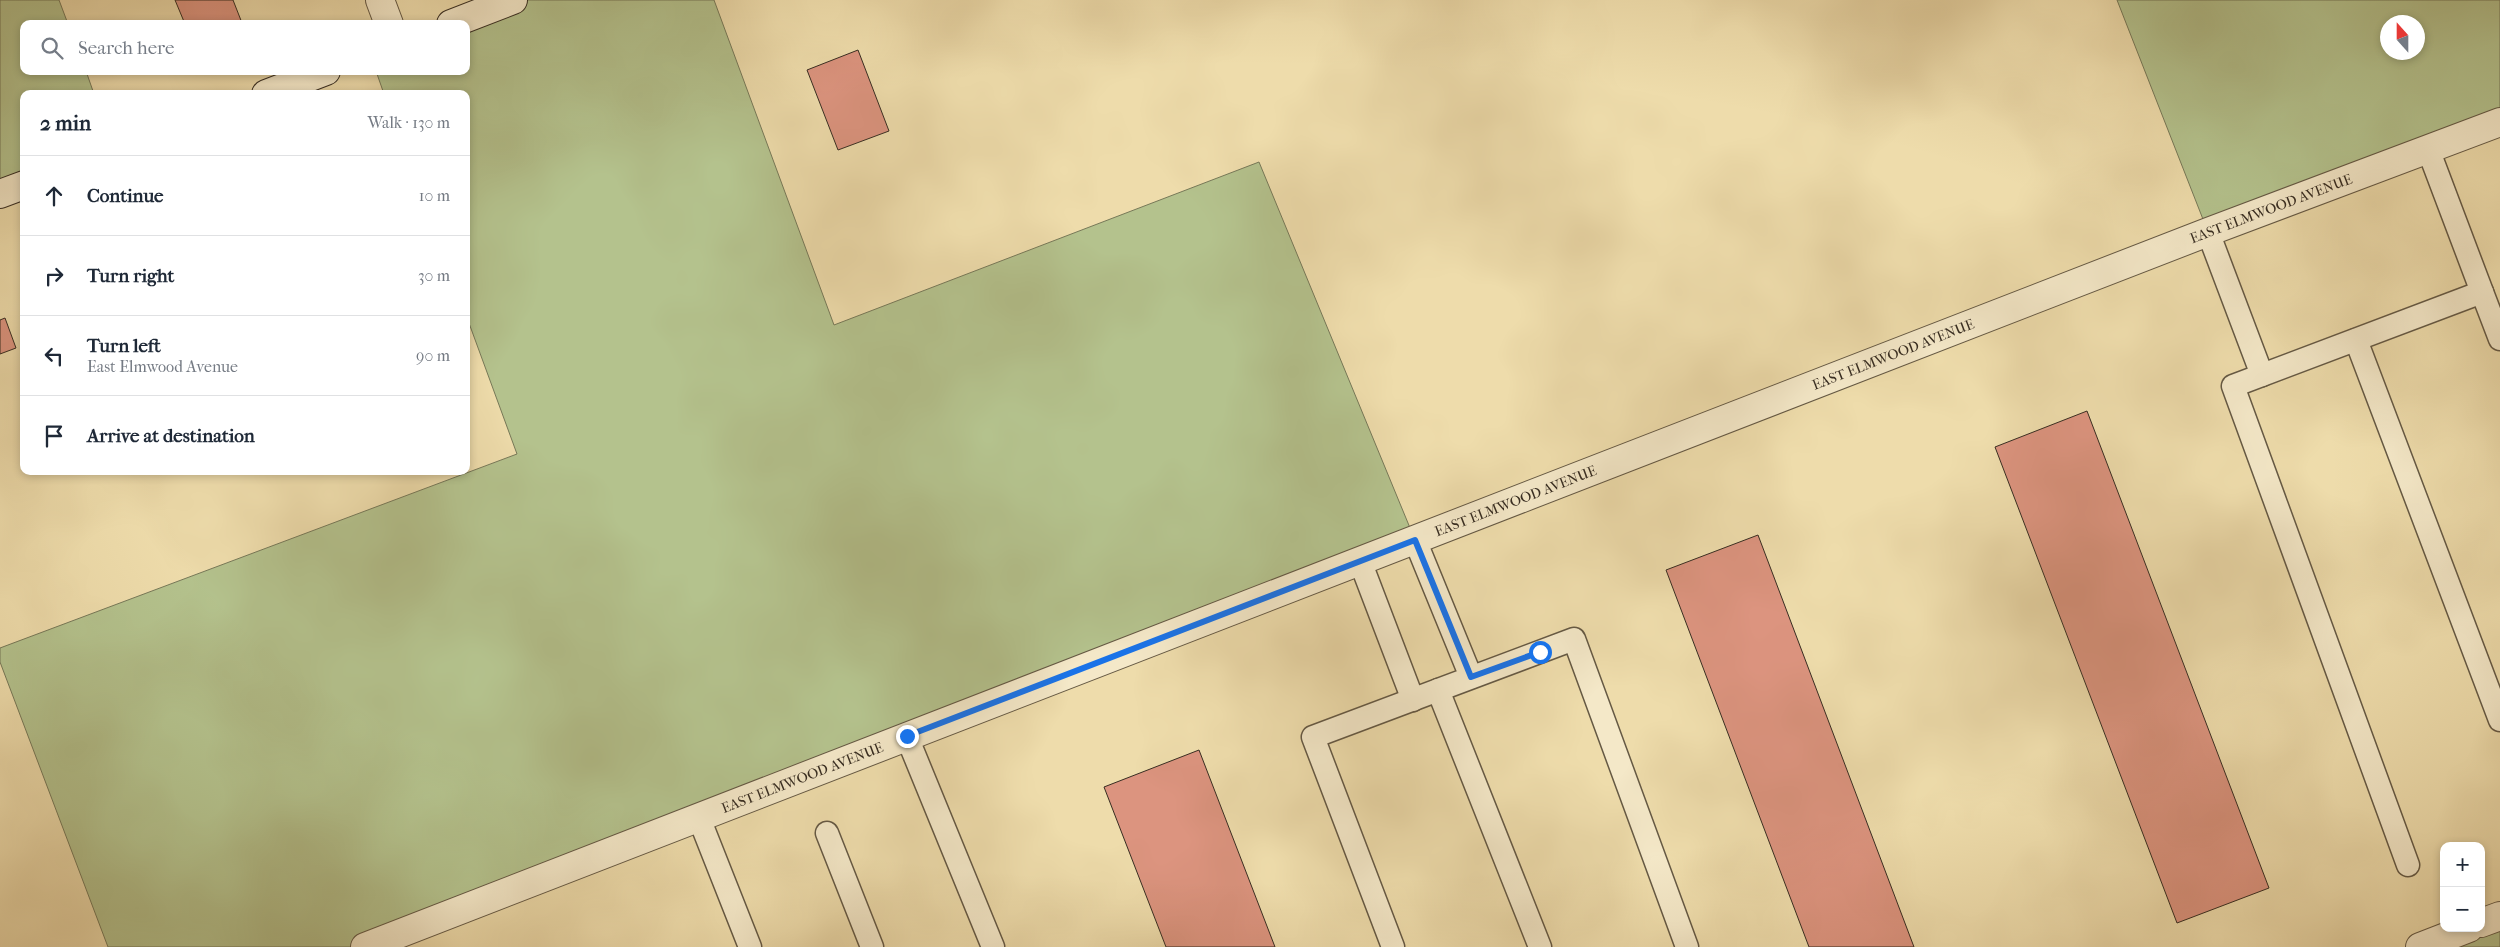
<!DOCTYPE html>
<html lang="en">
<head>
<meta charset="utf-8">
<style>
  :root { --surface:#fff; --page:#f2f2f3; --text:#1f2937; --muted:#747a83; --line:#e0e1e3 }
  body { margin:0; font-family:"IM FELL French Canon",serif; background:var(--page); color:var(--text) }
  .controls { position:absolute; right:15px; bottom:15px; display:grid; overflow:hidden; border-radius:10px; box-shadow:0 2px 8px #0003 }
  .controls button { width:45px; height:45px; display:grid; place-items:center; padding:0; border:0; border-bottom:1px solid var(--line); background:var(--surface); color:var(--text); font:25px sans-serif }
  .compass { position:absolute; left:2380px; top:15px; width:45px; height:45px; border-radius:50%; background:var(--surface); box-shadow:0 2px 8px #0003; rotate:339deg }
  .stop { position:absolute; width:15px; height:15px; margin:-11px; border:4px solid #1a73e8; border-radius:50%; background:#fff }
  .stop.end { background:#1a73e8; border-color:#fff; box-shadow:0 1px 5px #0008 }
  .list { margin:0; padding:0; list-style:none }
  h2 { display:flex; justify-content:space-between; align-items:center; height:65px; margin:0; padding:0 20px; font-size:21px }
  h2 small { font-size:16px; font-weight:400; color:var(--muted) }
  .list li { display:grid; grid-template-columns:32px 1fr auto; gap:15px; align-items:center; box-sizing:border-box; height:80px; padding:0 20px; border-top:1px solid var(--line) }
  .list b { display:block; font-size:19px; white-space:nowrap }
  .list p { margin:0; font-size:16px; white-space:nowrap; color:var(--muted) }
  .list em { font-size:16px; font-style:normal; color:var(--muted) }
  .icon { flex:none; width:28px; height:28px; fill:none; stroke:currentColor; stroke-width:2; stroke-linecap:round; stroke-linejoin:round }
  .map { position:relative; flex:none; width:2500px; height:947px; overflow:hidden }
  .search { position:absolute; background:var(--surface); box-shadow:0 2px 8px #0003; left:20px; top:20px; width:450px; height:55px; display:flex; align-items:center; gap:12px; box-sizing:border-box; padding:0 18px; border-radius:10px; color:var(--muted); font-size:19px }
  .panel { position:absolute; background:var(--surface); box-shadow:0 2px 8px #0003; left:20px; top:90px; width:450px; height:385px; border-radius:10px }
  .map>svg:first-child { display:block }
</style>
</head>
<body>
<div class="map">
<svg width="2500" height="947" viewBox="0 0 2500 947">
  <rect width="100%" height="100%" fill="#eedcab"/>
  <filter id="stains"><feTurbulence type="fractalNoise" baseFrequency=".004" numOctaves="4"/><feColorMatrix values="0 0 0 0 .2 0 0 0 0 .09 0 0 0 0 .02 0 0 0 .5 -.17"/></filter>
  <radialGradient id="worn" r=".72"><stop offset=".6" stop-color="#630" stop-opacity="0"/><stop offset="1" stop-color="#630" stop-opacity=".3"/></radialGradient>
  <g fill="#b4c28d" stroke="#767858" fill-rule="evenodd">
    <path d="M0,0H59L68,24H24V71H86L94,94H24V185L0,194Z"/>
    <path d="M513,0H714L834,325L1259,162L1415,540L365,947H108L0,662V648L517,454L466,315V94H384L376,71H466V24Z"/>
    <path d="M2117,0H2500V122L2208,232ZM2388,22H2418V52H2388Z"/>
    <path d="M2500,916V947H2420Z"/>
  </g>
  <g fill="#dc947f" stroke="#372d22">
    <path d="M175,0H233L242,23L185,24Z"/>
    <path d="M858,50L889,131L838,150L807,70Z"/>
    <path d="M5,318L16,348L0,354V320Z"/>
    <path d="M2087,411L2269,888L2177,923L1995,447Z"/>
    <path d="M1758,535L1914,947H1809L1666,570Z"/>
    <path d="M1199,750L1275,947H1166L1104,787Z"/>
  </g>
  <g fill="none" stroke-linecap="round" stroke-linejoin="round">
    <defs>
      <g id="lane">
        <path d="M2428,149L2482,292"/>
        <path d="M2208,232L2262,375"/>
        <path d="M2356,340L2500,720"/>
        <path d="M1415,540L1471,677"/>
        <path d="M1360,561L1413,700"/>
        <path d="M1438,690L1540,947"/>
        <path d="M907,737L993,947"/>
        <path d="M699,818L750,947"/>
        <path d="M827,833L872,947"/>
        <path d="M2408,865L2233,386L2482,292L2500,339"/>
        <path d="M1393,947L1313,737L1574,639L1687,947"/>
      </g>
      <g id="street">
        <path d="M380,0L389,24"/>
        <path d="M2481,923L2500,916"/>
        <path id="s1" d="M365,947L2208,232L2500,122"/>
        <path d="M2420,947L2469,928"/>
      </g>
      <g id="secondary">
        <path d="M451,24L513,0"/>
        <path d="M266,94L326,71"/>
        <path d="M0,194L24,185"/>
      </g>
    </defs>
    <use href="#lane" stroke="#655944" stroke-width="25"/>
    <use href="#street" stroke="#655944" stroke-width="30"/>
    <use href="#secondary" stroke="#372d22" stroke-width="30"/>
    <use href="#lane" stroke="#f4e8c8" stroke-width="22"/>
    <use href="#street" stroke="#f4e8c8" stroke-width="28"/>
    <use href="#secondary" stroke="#f4e8c8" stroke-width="28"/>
  </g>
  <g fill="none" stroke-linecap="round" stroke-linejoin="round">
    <path stroke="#1a73e8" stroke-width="6" d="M907,736L1415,540L1471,677L1540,652"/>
  </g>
  <g text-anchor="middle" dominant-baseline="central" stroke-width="5" stroke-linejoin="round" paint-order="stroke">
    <g font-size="14" fill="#372d22" stroke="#f4e8c8">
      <text stroke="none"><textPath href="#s1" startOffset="2044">EAST ELMWOOD AVENUE</textPath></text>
      <text stroke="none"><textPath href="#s1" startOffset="1639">EAST ELMWOOD AVENUE</textPath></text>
      <text stroke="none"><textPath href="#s1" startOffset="1234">EAST ELMWOOD AVENUE</textPath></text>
      <text stroke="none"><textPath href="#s1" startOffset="469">EAST ELMWOOD AVENUE</textPath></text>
    </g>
  </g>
  <rect width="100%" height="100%" filter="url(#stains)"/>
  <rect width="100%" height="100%" fill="url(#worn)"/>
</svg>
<div class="controls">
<button>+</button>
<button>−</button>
</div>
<svg class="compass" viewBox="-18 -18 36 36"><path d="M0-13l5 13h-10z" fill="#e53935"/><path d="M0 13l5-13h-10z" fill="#747a83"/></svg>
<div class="stop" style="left:1540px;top:652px"></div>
<div class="stop end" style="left:907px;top:736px"></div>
<div class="search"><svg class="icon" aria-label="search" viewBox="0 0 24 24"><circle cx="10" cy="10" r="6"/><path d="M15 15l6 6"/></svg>Search here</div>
<section class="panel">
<h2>2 min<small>Walk · 130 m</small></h2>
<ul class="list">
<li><svg class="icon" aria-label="ahead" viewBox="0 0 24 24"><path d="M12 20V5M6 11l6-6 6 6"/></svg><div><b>Continue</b></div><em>10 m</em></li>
<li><svg class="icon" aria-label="right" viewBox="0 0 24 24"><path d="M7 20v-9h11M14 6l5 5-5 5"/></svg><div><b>Turn right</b></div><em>30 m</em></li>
<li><svg class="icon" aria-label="left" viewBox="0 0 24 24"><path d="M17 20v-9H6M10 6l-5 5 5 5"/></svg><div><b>Turn left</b><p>East Elmwood Avenue</p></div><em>90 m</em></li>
<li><svg class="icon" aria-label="arrive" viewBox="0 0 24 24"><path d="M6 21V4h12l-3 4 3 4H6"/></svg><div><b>Arrive at destination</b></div></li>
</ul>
</section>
</div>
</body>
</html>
